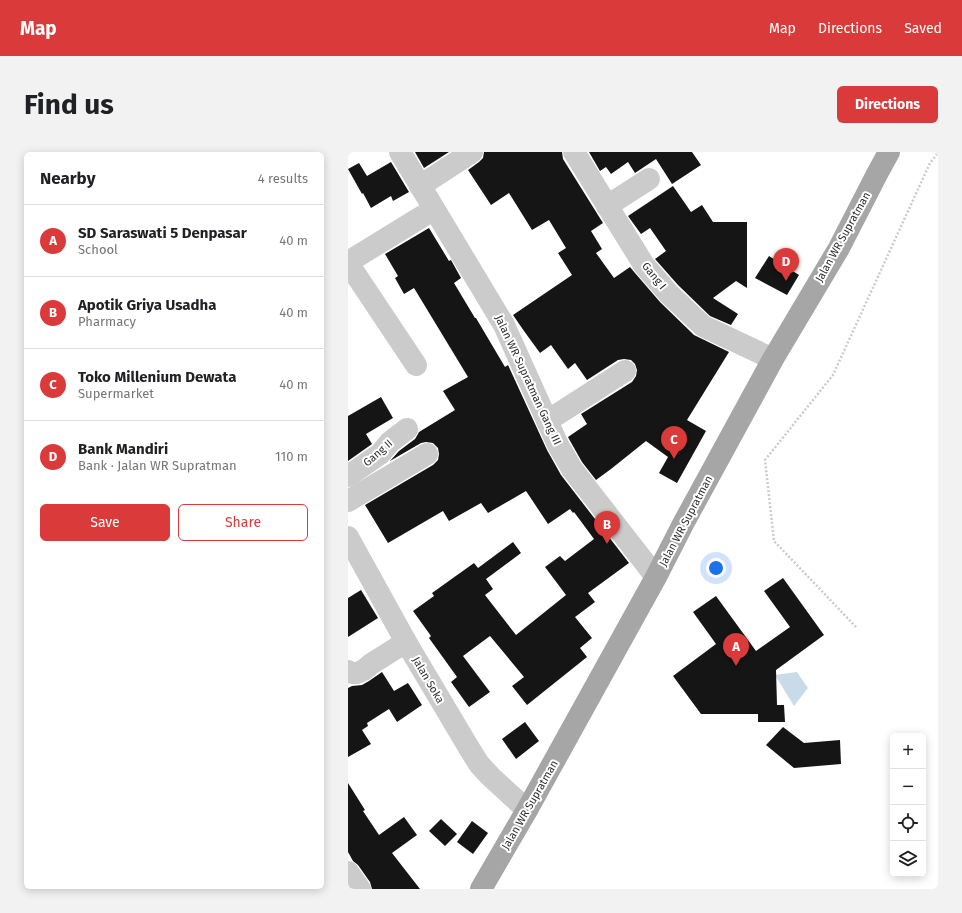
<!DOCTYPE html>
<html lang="en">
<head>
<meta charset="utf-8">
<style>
  :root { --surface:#fff; --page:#f2f2f2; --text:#202124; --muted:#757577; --line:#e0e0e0; --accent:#da3a3a }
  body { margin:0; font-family:"Fira Sans",sans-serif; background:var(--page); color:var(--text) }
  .controls { position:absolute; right:12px; bottom:12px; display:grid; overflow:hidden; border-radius:6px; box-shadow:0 2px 10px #0003 }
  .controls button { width:36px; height:36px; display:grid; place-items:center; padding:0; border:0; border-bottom:1px solid var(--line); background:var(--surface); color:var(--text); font:20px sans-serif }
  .you { position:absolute; left:368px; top:416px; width:14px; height:14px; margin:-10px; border:3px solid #fff; border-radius:50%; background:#1a73e8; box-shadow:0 0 0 6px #1a73e833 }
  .badge { display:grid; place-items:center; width:26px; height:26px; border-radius:50%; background:var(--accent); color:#fff; font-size:13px; font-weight:700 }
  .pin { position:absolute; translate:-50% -33px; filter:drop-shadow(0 1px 2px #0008) }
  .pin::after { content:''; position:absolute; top:21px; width:14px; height:12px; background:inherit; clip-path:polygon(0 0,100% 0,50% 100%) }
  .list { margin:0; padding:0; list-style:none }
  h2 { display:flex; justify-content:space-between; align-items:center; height:52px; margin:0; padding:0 16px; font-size:17px }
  h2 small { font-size:13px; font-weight:400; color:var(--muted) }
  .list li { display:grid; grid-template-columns:26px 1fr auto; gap:12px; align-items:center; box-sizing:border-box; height:72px; padding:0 16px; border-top:1px solid var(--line) }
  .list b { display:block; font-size:15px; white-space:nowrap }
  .list p { margin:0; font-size:13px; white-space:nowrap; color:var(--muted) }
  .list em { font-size:13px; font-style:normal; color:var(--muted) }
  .actions { display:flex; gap:8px; padding:12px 16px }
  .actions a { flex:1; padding:9px 0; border:1px solid var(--accent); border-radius:6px; text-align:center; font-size:14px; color:var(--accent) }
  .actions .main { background:var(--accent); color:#fff }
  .icon { flex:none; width:22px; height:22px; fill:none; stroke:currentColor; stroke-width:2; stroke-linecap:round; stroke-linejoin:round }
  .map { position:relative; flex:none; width:590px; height:737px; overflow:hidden; border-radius:6px }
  header { display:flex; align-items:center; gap:24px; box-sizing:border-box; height:56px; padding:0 20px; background:var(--accent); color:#fff }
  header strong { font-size:19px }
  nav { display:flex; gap:22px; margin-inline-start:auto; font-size:14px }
  .intro { display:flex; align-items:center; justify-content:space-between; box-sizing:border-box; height:96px; padding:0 24px }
  h1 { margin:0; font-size:28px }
  .button { padding:10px 18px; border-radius:6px; background:var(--accent); color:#fff; font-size:14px; font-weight:700 }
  main { display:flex; gap:24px; padding:0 24px }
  aside { flex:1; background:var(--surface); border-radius:6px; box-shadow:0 2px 10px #0003 }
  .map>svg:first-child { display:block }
</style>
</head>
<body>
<header>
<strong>Map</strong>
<nav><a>Map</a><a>Directions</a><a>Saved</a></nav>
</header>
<div class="intro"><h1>Find us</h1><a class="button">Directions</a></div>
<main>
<aside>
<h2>Nearby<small>4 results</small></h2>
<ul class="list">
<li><span class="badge">A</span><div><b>SD Saraswati 5 Denpasar</b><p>School</p></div><em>40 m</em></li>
<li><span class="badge">B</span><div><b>Apotik Griya Usadha</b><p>Pharmacy</p></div><em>40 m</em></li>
<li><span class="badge">C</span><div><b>Toko Millenium Dewata</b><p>Supermarket</p></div><em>40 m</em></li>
<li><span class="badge">D</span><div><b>Bank Mandiri</b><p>Bank · Jalan WR Supratman</p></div><em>110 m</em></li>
</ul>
<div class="actions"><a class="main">Save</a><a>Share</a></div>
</aside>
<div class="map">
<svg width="590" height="737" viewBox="0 0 590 737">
  <rect width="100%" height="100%" fill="#fff"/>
  <path fill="#c9dae9" d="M449,520L460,536L446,554L427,523Z"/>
  <g fill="#151515">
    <path d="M67,0H101L76,16Z"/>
    <path d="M136,0H214L215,7L255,71L243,79L254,97L248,101L266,126L282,115L287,121L312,150L346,183L381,200L339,268L358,279L329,331L311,321L320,305L298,289L263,317L248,328L234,310L221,287L220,285L239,272L233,262L284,230L288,224L289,218L287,212L283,208L276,207L270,208L239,228L227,211L220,217L203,193L192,201L176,179L165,163L224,123L210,101L218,96L201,68L184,78L161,41L143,53L120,18L131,10L135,6Z"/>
    <path d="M241,0H344L353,13L324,32L308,7L287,21L280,10L263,22L258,15L252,19Z"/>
    <path d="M43,10L61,40L45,49L43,44L23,56L15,41L14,42L0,17L11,11L19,24Z"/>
    <path d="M325,34L343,60L354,53L365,70H399V136L388,129L365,146L390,162L383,173L362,164L330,133L307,107L318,99L302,76L293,82L280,64Z"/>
    <path d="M81,76L101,109L103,108L113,126L106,131L127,166H128L157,215L160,213L199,298L213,323L281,411L240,441L247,450L227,465L244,486L232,496L239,505L179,553L164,534L176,525L142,484L115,504L142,540L121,555L103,530L109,525L81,486L83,484L65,459L86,444L84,441L126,411L130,416L165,390L173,401L138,427L145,437L137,443L168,483L218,443L197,415L212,404L217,409L246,387L226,360L225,361L222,357L200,372L178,339L140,361L133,351L101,369L95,359L40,391L17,353L85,313L90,308L91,302L90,296L85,291L78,290L73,291L42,309L51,299L67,287L70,282L71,280L107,258L95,239L120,225L66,136L56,142L47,126L50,124L37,102Z"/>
    <path d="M421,104L451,123L439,143L407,126Z"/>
    <path d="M33,245L45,266L18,282L24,292L0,309V264Z"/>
    <path d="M435,426L476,483L428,518L429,553H436L437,570H410V562H353L325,524L368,492L345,460L368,444L408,499L442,475L416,439Z"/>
    <path d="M13,438L30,466L0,485V446Z"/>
    <path d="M34,520L46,539L60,531L74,553L49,570L41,557L19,571L20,574L14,578L23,592L0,605V536L4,534L14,533L21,529Z"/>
    <path d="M177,570L191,589L168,607L154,587Z"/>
    <path d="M435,575L456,591L492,588L493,612L446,616L418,593Z"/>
    <path d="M0,631L17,658L15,659L31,683L56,665L69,683L44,701L72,737H24L22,730L10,713L5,709L0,700Z"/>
    <path d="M93,667L109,682L97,694L81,679Z"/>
    <path d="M124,669L140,681L125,702L109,690Z"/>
  </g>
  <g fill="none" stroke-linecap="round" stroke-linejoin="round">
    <path stroke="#cbcbcb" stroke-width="2.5" stroke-dasharray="2 2" stroke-linecap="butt" d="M508,475L426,389L417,308L485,223L582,11L590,1"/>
    <g stroke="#cbcbcb" stroke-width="22">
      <path d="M52,0L156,173L210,293L224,317L308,425"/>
      <path d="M226,0L296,113L321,142L355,174L425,207"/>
      <path d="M72,34L124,0"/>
      <path d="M259,54L301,27"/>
      <path d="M0,110L75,64"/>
      <path d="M0,111L68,213"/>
      <path d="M199,269L277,219"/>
      <path d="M0,324L32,302L42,290L59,277"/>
      <path d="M0,349L79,302"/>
      <path d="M0,385L58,490L121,596L131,612L143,625L179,658"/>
      <path d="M0,519L4,521H9L16,518L23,512L58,490"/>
      <path d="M0,720L12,737"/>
    </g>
    <path stroke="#a6a6a6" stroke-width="22" d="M133,737L179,658L308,425L335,372L425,207L491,96L529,22L541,0"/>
  </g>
  <g text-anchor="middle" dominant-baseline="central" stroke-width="4" stroke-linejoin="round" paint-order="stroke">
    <g font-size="11" fill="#2e2e2e" stroke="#fff">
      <text transform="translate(495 85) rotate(-61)">Jalan WR Supratman</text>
      <text transform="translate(306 124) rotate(51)">Gang I</text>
      <text transform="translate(180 228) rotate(65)">Jalan WR Supratman Gang III</text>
      <text transform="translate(30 301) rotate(-41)">Gang II</text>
      <text transform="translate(338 369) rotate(-62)">Jalan WR Supratman</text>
      <text transform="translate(80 528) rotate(60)">Jalan Soka</text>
      <text transform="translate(182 653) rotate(-60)">Jalan WR Supratman</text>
    </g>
  </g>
</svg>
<div class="controls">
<button>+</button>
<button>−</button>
<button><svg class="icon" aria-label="locate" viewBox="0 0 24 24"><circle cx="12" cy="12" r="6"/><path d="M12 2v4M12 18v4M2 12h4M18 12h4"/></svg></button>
<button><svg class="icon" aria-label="layers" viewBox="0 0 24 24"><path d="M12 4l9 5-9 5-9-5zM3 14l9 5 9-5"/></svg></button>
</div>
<div class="you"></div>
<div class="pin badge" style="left:388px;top:514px">A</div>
<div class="pin badge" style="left:259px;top:392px">B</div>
<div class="pin badge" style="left:326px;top:307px">C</div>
<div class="pin badge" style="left:438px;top:129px">D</div>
</div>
</main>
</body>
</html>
